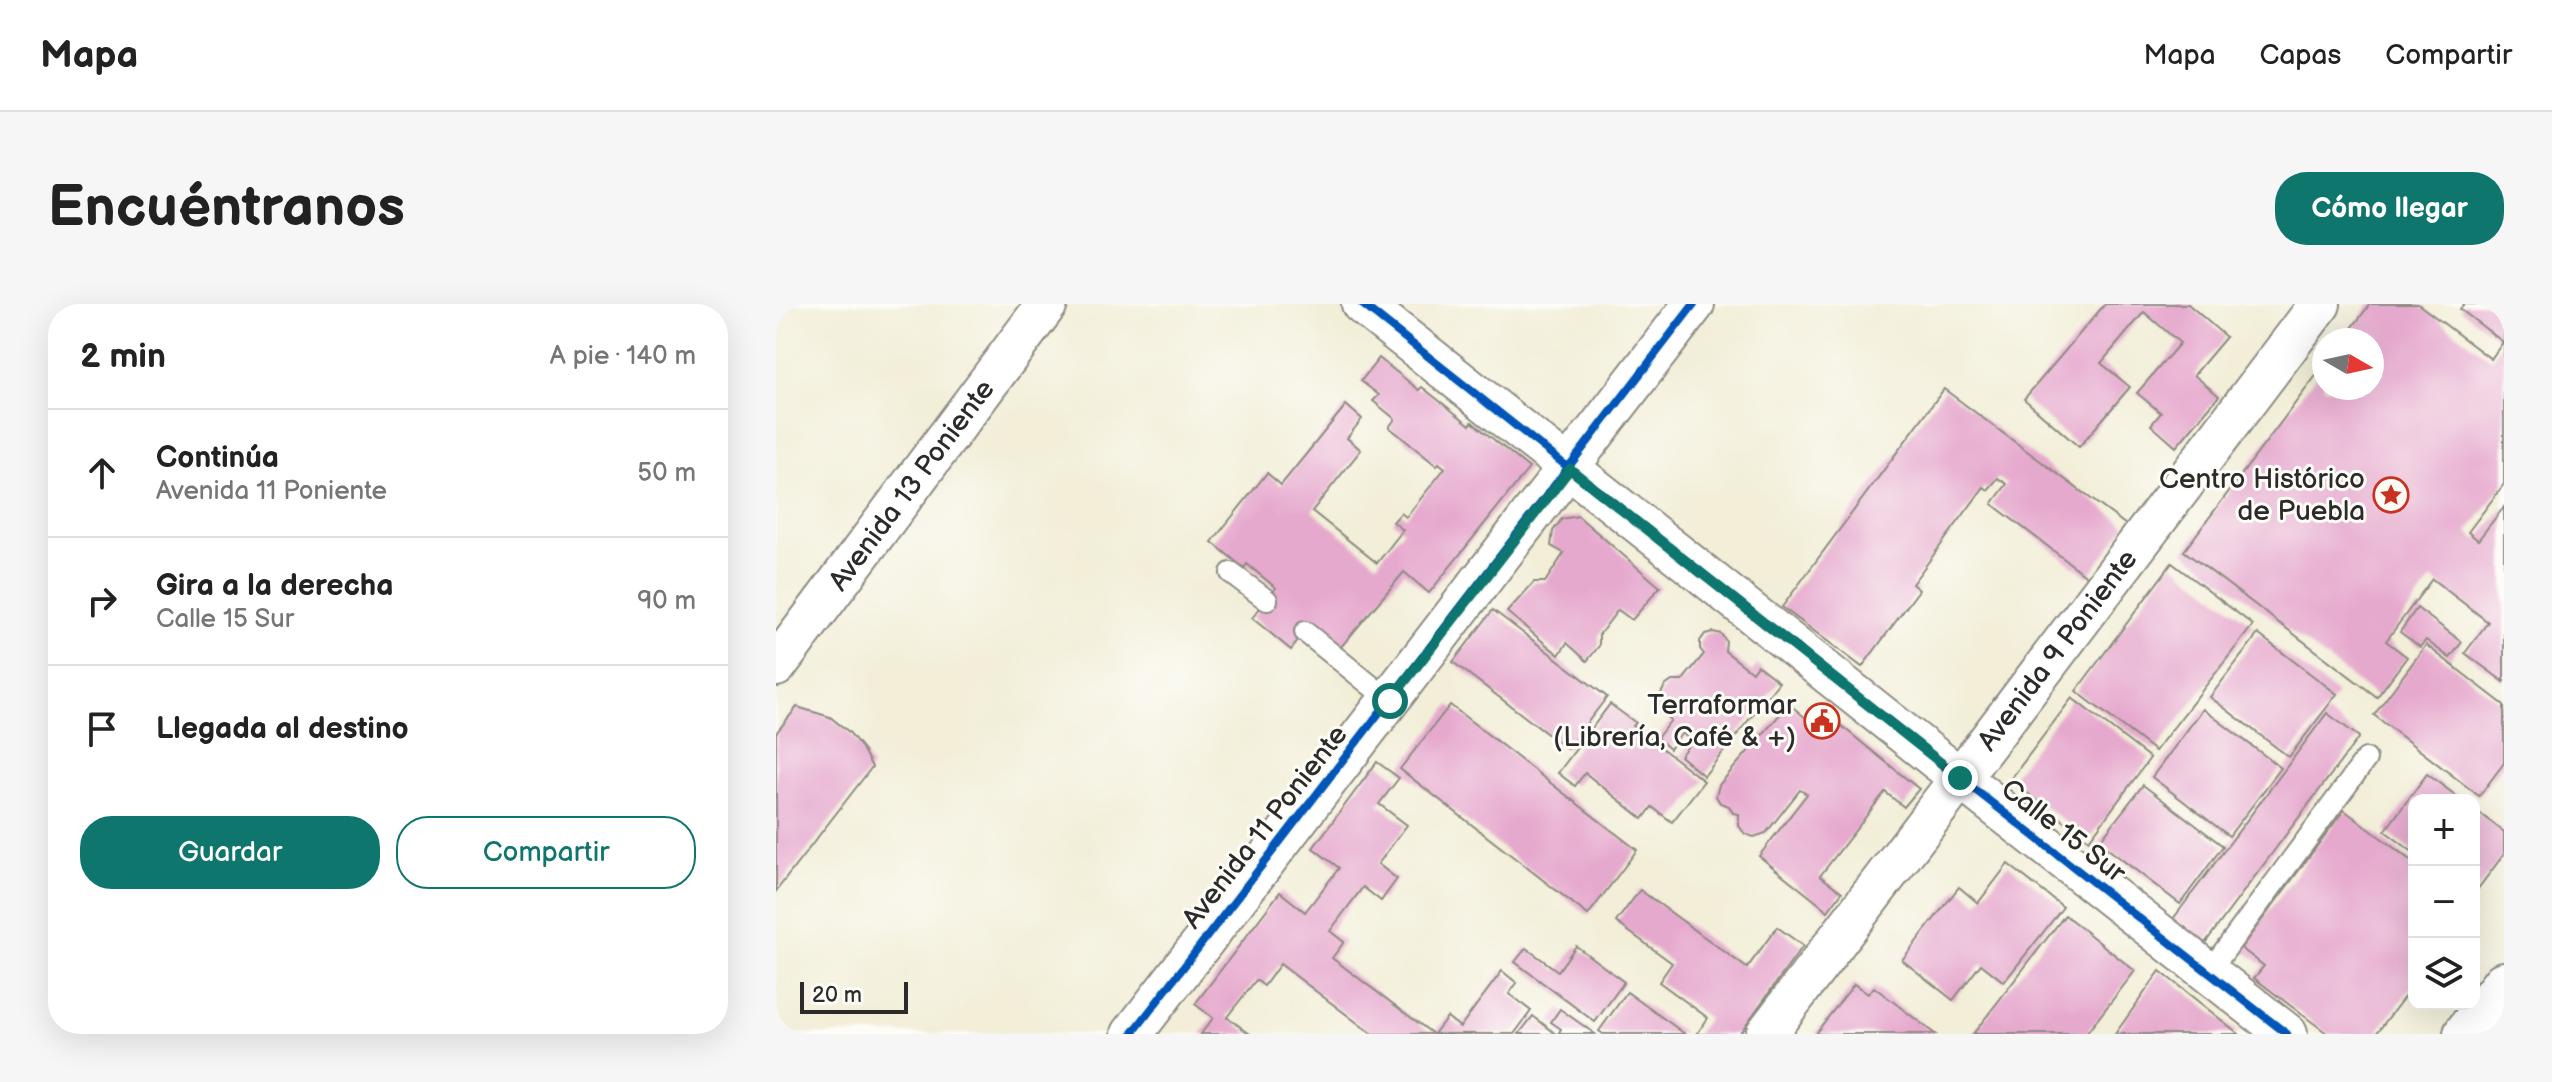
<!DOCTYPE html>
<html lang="es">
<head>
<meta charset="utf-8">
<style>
  :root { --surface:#fff; --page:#f6f6f6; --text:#222; --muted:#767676; --line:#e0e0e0; --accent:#0f766e }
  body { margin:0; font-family:"Balsamiq Sans",sans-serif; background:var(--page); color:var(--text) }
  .controls { position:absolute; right:24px; bottom:24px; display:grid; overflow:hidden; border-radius:16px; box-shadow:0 8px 32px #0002 }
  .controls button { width:72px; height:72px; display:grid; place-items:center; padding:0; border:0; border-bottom:2px solid var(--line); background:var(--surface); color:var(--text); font:40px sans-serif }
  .compass { position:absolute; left:1536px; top:24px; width:72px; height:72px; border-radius:50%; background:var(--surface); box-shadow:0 8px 32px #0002; rotate:99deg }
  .scale { position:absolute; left:24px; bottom:20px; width:108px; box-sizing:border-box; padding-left:8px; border:4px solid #2b2b2b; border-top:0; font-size:22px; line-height:28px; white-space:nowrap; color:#2b2b2b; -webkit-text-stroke:6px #fdfcf7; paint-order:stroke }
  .stop { position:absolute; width:24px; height:24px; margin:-18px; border:6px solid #0f766e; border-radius:50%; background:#fff }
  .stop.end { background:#0f766e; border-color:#fff; box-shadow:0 2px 8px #0008 }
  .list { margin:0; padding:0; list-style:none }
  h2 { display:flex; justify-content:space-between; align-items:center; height:104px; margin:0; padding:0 32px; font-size:34px }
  h2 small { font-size:26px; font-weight:400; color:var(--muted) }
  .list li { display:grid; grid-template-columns:52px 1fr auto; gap:24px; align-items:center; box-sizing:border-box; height:128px; padding:0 32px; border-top:2px solid var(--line) }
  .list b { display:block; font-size:30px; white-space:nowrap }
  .list p { margin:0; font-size:26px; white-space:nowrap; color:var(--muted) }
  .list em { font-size:26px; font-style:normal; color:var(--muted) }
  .actions { display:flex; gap:16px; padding:24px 32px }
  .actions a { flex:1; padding:18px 0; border:2px solid var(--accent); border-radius:32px; text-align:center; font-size:28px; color:var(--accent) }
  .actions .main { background:var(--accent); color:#fff }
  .icon { flex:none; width:44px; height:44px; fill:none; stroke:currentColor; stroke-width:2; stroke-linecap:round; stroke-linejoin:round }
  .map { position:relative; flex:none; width:1728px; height:730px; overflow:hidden; border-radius:32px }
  header { display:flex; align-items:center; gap:48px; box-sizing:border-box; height:112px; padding:0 40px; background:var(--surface); border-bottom:2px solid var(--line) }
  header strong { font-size:38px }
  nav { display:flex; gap:44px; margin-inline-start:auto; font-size:28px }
  .intro { display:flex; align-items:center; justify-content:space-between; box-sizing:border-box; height:192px; padding:0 48px }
  h1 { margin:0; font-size:56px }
  .button { padding:20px 36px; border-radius:32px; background:var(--accent); color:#fff; font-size:28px; font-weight:700 }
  main { display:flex; gap:48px; padding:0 48px }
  aside { flex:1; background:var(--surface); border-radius:32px; box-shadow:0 8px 32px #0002 }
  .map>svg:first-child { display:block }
</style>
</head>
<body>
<header>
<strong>Mapa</strong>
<nav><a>Mapa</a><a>Capas</a><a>Compartir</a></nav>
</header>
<div class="intro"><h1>Encuéntranos</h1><a class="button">Cómo llegar</a></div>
<main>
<aside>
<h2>2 min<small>A pie · 140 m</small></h2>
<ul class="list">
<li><svg class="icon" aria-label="ahead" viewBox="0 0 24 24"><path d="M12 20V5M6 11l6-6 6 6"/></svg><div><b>Continúa</b><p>Avenida 11 Poniente</p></div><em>50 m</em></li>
<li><svg class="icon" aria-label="right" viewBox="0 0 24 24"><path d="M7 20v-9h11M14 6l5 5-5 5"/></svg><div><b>Gira a la derecha</b><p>Calle 15 Sur</p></div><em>90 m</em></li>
<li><svg class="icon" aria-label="arrive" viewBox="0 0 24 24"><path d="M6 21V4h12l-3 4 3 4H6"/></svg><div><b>Llegada al destino</b></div></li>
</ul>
<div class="actions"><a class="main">Guardar</a><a>Compartir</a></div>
</aside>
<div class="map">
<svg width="1728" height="730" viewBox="0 0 1728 730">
  <rect width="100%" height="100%" fill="#fdfcf7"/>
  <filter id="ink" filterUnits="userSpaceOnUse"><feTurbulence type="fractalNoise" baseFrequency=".0125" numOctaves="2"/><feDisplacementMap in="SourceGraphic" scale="16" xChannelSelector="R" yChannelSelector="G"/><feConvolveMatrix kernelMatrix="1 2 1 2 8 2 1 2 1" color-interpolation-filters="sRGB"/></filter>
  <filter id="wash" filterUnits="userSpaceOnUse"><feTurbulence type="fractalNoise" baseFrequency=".006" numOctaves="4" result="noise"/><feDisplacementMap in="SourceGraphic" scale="32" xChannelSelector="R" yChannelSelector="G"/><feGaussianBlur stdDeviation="1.8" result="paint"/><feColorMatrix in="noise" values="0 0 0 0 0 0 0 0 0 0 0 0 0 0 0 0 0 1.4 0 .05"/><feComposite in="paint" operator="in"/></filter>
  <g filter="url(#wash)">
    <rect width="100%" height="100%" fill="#f2eed8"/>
    <g id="blocks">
      <g fill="#e6a9ce">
        <path d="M1329,0H1412L1450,33L1418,71L1443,92L1400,143L1375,121L1385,109L1361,89L1404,39L1368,8L1325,59L1354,83L1303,143L1248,95Z"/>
        <path d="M1594,0H1642L1715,55L1727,38L1684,5L1688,0H1728V180L1692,228L1702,236L1728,203V378L1689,349L1712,318L1656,275L1610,337L1631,353L1601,393L1408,247L1548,61V84H1596V36H1567Z"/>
        <path d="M603,54L643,86L646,83L694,121L696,118L753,164L653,289L628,268L564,344L535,320L515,346L476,314L500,284L471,260L468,264L436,238L491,169L505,181L570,101L586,115L571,134L585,146L536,207L601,259L627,226L617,218L625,209L630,213L669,164L663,159L661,162L613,123L619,115L597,97L603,91L585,77Z"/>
        <path d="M1168,85L1350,221L1312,273L1216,200L1231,180L1222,174L1212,186L1208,183L1136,280L1143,286L1086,363L1006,303Z"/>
        <path d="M802,212L884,283L856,316L842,306L823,331V342L811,357L791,339L783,351L731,308L758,278H769L788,249L775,242L777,227L786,215Z"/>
        <path d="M1396,259L1477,321L1379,447L1300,387Z"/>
        <path d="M1641,304L1686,338L1674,354L1650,336L1644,343L1624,328Z"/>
        <path d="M717,306L831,393L791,445L677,358Z"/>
        <path d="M937,328L945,330L950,337L949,347L976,368L981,361L1003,378L928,472L904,452L916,437L906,429L894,445L881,434L895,416L885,408L882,395L889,382L896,377H906L928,350L924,345V337L929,330Z"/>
        <path d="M1482,330L1561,390L1513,453L1434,393Z"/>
        <path d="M1650,341L1728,401V459L1703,492L1598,411Z"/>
        <path d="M1296,394L1374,454L1313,536L1234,476Z"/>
        <path d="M834,400L860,419L857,422L928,477L896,518L876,503L867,515L809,469L799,482L782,469Z"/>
        <path d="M1013,400L1037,420L1047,407L1143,485L1128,503L1109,488L1044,572L1066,588L1052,607L983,552L1031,490L1024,486L990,529L978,533L969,530L963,522V510L957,509L953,502L944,499L940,492L943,481Z"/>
        <path d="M674,401L861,546L812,611L624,465Z"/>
        <path d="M21,403L54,413L73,428L86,444L96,463L0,587V429Z"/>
        <path d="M1427,405L1505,464L1453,532L1376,473Z"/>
        <path d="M1551,409L1583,433L1429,639L1397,615Z"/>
        <path d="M601,458L623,474L603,500L631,521L602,560L621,575L605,597L587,583L554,627L568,638L556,654L657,730H596L504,660L488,682L480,676L451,713L474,730H425L437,714L419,700L504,588L529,608L563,564L537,544Z"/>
        <path d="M1651,470L1686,496H1638V549L1609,527Z"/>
        <path d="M1367,481L1447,542L1404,600L1323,538Z"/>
        <path d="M1698,505L1728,528V550L1698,590Z"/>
        <path d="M1568,506L1638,559V680L1600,730H1552L1478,674L1488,662L1465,644Z"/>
        <path d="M1232,560L1287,603L1228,678L1205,660L1177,696L1126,656L1183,583L1202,599Z"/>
        <path d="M864,586L971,664L1001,623L1027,642L963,730H921L932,714L883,678L896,659L840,618Z"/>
        <path d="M1289,611L1359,667L1310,730H1197Z"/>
        <path d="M800,642L848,678L819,718L739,658L750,644L782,667Z"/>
        <path d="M726,667L741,679L733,690L755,707L738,730H658L671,713L684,723Z"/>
        <path d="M1384,667L1463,730H1339Z"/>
        <path d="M1078,680L1092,690L1098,683L1159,730H1039Z"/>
        <path d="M851,688L909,730H827L823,727Z"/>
        <path d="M784,705L819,730H782L785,725L775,718Z"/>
        <path d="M757,712L780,730H743Z"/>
      </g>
    </g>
  </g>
  <g filter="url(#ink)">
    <use href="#blocks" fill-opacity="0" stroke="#8e8c82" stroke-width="2"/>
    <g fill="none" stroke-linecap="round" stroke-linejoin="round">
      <defs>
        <g id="lane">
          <path d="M455,269L491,296"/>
          <path d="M529,328L614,397"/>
          <path d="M1432,669L1590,455"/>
        </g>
        <g id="street">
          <path d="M586,0L1184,474L1511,730"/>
          <path id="s1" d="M0,362L271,0"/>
          <path d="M356,730L918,0"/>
          <path id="s2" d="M990,730L1544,0"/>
        </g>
        <path id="secondary" d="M1690,730L1728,680"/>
      </defs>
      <use href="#lane" stroke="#8e8c82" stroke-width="24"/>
      <use href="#street" stroke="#8e8c82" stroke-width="44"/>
      <use href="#secondary" stroke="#8e8c82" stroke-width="48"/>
      <use href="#lane" stroke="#fff" stroke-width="20"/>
      <use href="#street" stroke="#fff" stroke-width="40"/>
      <use href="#secondary" stroke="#fff" stroke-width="44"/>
      <defs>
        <g id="cycleway">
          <path d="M586,0L1184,474L1511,730"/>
          <path d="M356,730L918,0"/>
        </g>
      </defs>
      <use href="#cycleway" stroke="#fdfcf7" stroke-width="13"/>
      <use href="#cycleway" stroke="#0057b8" stroke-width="8"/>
    </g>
  </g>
  <g fill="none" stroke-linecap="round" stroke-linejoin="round" filter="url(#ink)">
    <path stroke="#0f766e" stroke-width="10" d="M614,397L794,165L1184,474"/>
  </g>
  <defs>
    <symbol id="sight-ring" viewBox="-11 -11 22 22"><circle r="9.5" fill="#fdfcf7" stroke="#c8321e" stroke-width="1.5"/><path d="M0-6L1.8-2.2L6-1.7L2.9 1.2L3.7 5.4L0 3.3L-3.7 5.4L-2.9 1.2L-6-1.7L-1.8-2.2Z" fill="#c8321e"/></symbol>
    <symbol id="civic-ring" viewBox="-11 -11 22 22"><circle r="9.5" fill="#fdfcf7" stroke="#c8321e" stroke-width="1.5"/><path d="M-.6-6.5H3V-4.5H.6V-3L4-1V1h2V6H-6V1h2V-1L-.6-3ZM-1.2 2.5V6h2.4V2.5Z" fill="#c8321e"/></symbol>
  </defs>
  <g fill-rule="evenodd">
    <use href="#sight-ring" x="1595" y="171" width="40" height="40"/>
    <use href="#civic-ring" x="1026" y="397" width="40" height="40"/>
  </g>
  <g text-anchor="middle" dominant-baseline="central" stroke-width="6" stroke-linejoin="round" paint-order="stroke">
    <g font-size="28" fill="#2b2b2b" stroke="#fdfcf7" text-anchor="end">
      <text x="1589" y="175">Centro Histórico<tspan x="1589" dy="32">de Puebla</tspan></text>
      <text x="1020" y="401">Terraformar<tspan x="1020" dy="32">(Librería, Café &amp; +)</tspan></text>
    </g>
    <g font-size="28" fill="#2b2b2b" stroke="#fdfcf7">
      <text stroke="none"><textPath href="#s1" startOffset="226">Avenida 13 Poniente</textPath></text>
      <text stroke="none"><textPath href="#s2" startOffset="482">Avenida 9 Poniente</textPath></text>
      <text transform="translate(489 523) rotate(-52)">Avenida 11 Poniente</text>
      <text transform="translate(1287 527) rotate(38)">Calle 15 Sur</text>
    </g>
  </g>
</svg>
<div class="controls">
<button>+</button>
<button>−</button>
<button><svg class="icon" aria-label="layers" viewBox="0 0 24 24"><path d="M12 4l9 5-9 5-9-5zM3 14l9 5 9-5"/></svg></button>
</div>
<svg class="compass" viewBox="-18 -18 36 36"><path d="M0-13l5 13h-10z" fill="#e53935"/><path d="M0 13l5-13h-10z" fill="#767676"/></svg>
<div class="scale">20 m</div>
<div class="stop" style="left:614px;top:397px"></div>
<div class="stop end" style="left:1184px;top:474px"></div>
</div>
</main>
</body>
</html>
